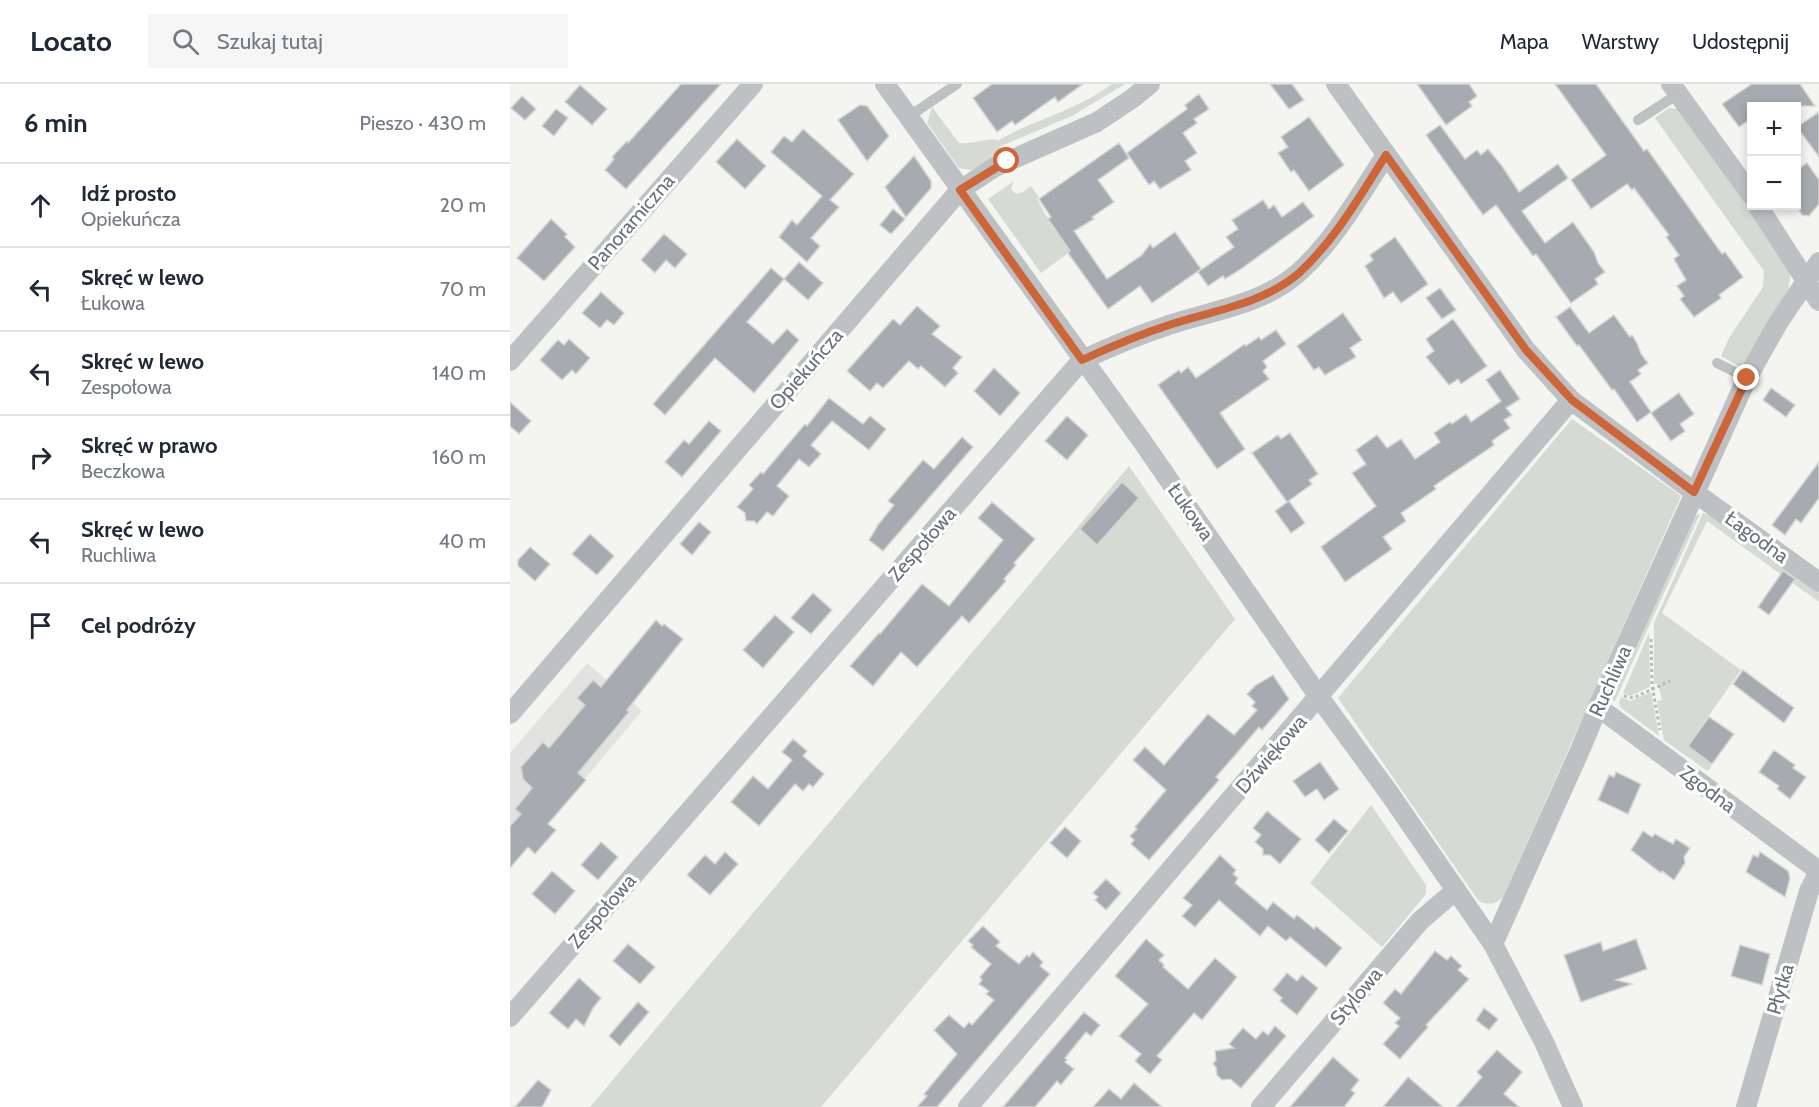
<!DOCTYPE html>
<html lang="pl">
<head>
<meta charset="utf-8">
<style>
  :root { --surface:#fff; --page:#f6f6f7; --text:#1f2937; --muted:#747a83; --line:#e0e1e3 }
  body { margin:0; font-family:Cabin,sans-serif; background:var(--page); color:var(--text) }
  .controls { position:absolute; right:18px; top:18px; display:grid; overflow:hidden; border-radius:0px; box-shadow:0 3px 9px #0003 }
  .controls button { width:54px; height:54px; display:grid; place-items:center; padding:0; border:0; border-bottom:2px solid var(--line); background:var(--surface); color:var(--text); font:30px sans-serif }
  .stop { position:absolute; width:18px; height:18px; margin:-14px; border:4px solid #cd6538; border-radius:50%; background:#fff }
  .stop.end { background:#cd6538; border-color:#fff; box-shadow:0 2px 6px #0008 }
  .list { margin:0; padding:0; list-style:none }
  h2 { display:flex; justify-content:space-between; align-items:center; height:78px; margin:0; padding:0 24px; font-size:26px }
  h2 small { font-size:20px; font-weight:400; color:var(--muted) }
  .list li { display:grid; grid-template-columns:39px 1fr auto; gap:18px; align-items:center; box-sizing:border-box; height:84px; padding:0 24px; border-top:2px solid var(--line) }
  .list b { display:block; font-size:22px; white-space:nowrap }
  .list p { margin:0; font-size:20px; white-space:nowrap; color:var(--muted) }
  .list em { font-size:20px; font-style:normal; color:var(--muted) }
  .icon { flex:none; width:33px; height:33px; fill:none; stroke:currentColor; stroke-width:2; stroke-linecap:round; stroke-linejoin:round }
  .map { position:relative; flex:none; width:1309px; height:1023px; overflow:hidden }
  header { display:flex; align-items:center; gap:36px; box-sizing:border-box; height:84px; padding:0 30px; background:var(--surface); border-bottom:2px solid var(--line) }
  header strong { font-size:28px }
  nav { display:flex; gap:33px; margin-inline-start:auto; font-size:21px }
  .search { width:420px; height:54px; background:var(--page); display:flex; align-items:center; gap:15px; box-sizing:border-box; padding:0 21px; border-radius:0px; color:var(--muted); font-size:22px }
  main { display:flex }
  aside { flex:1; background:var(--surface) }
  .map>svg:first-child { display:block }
</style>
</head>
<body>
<header>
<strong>Locato</strong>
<div class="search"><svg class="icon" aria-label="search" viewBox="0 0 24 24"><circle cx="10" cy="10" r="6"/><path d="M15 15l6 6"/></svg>Szukaj tutaj</div>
<nav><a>Mapa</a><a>Warstwy</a><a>Udostępnij</a></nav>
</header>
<main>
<aside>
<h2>6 min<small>Pieszo · 430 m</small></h2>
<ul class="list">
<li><svg class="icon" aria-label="ahead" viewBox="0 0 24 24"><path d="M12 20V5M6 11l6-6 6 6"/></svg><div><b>Idź prosto</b><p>Opiekuńcza</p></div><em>20 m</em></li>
<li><svg class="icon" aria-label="left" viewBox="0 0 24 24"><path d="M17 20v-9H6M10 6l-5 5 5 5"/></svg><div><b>Skręć w lewo</b><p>Łukowa</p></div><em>70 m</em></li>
<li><svg class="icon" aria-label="left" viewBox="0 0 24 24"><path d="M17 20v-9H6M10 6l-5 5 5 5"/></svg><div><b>Skręć w lewo</b><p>Zespołowa</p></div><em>140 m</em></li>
<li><svg class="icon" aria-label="right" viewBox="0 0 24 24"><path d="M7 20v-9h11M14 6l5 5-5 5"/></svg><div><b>Skręć w prawo</b><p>Beczkowa</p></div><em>160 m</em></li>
<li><svg class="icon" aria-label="left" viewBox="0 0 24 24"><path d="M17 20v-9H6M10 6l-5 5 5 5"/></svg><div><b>Skręć w lewo</b><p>Ruchliwa</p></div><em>40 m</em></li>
<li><svg class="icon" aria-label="arrive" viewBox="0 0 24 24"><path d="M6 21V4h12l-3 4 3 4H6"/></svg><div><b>Cel podróży</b></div></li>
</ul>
</aside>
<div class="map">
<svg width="1309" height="1023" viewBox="0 0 1309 1023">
  <rect width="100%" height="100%" fill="#f4f4f1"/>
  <path fill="#e2e3e1" d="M77,579L132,627L0,784V669Z"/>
  <g fill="#d5dad3">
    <path d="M602,0H615L562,32L491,62L487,73L461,86L449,84L417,39L422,23L449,59C463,61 475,53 489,56C525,35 568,26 602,0Z"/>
    <path d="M1159,24L1168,25L1274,170C1279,183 1282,192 1278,206L1233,285L1211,272L1219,254L1253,203L1254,187L1145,34Z"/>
    <path d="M504,97L501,104C506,115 514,107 521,102L529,113L527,115L544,146L546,145L565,164L531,189L478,115Z"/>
    <path d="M1062,335L1171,412L993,813C985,821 977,822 968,816L828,614Z"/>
    <path d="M619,382L725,535L311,1023H80Z"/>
    <path d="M1193,429L1200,431L1309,509V518L1197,437L1152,529L1231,586L1178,661L1202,680L1199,686H1196L1154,656L1147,617L1152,616L1148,600H1144V539Z"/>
    <path d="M1190,430L1105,617L1101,615L1182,433Z"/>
    <path d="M1139,549L1140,603L1120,612L1113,609Z"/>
    <path d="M1141,608L1149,652L1110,623L1109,618L1111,613L1121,617Z"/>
    <path d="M861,721L916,801V810L872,863L800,799Z"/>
  </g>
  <g fill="#a5abb0" stroke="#d5d5d4" stroke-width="1.5">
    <path d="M171,0H211L116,105L95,86L104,75L102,73L117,57L118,59Z"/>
    <path d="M482,0H573L548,18L545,13L505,41L502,37L487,48L463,14Z"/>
    <path d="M760,0H782L794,16L779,25Z"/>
    <path d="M907,0H959L967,12L959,18L962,22L936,41Z"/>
    <path d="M1045,0H1086L1134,67L1137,65L1212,170L1215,168L1233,193L1209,211L1211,214L1184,233L1170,215L1174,212L1167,202L1176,196L1164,175L1169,171L1156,153L1159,151L1124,104L1122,106L1117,100L1081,125L1061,96L1096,71Z"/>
    <path d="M1242,0H1290L1305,22H1242V34L1229,43L1212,20Z"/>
    <path d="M70,1L97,25L82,41L55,18Z"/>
    <path d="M689,10L699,25L684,35L687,39L673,49L687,69L675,77L681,86L650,105L644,97L639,101L617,69L677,25L675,21Z"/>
    <path d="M12,12L26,25L15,36L1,24Z"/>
    <path d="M350,21L357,22L379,52L357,77L328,36Z"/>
    <path d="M46,25L58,34L44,52L32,42Z"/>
    <path d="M1309,28V73L1287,43Z"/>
    <path d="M799,33L834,81L799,107L784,86L781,88L768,69L778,63L771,53Z"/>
    <path d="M930,41L955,75L967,66L971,71L978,65L992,82L1009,108L1048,80L1058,94L1012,127L1035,159L1063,138L1084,168L1088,179L1095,188L1085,195L1088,200L1061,219L1026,170L1023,172L986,121L973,131L916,51Z"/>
    <path d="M293,45L344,90L320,116L329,123L301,154L310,162L297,178L269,153L282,136L287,141L312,112L261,68L274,52L282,58Z"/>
    <path d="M227,55L256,82L235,105L206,78Z"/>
    <path d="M609,59L619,74L588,96L604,118L582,133L584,135L564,147L597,195L632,171L640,160L643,164L665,148L691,185L642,219L630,202L598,225L558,169L560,167L538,135L541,133L529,115Z"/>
    <path d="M404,72L421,97V104L396,133L375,103Z"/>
    <path d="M1297,79L1309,96V120L1299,132L1292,131L1287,123V86Z"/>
    <path d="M753,116L759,125L764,121L772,133L793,118L804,132L731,185L715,195L713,192L698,202L688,188L724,163L716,153L728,145L722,136Z"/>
    <path d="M383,125L395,135L381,150L370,141Z"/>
    <path d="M41,135L57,150L55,153L65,163L34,197L7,174Z"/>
    <path d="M154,150L177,170L165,184L156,176L145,189L131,176Z"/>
    <path d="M885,153L918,200L891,219L883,208L874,214L855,182L863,176L860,171Z"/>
    <path d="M289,178L313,199L298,216L274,195Z"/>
    <path d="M261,184L274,195L237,238L263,260L277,245L289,256L244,309L205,274L155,331L143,320Z"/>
    <path d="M930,204L946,226L932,235L916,214Z"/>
    <path d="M91,208L114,229L104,241L97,236L90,244L72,229Z"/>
    <path d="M407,222L430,242L422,250L452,273L443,284L448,289L435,303L411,282L408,285L399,277L373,304L367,299L360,307L337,287L383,235L390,241Z"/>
    <path d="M1060,223L1079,249L1104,231L1120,253L1122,251L1127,259L1131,270L1138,279L1128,286L1131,290L1120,298L1141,328L1127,338L1104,305L1102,306L1069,261L1067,262L1046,233Z"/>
    <path d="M833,229L852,256L840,264L846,273L815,291L809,283L804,286L787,262Z"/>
    <path d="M943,235L977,282L951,300L948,295L939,301L916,273L924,267L916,255Z"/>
    <path d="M766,246L776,260L753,277L757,283L753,287L759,295L710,329L735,365L707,385L648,301L669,286L671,289L678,283L686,294L735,260L736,262L749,253L751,256Z"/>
    <path d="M59,255L80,274L66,290L62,286L52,296L30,276L48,256L54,261Z"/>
    <path d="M484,284L510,309L490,332L464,307Z"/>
    <path d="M990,286L1010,315L996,324L1002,331L994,336L1000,344L982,357L984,361L924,402L926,405L891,429L896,437L873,453L882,465L835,498L811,463L866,422L842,389L856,380L846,366L867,351L877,364L891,355L905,375L930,358L924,349L940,338L942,340L956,330L961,338L991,317L976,296Z"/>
    <path d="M1261,304L1285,321L1276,333L1253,316Z"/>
    <path d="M1169,309L1184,330L1170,340L1175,347L1161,357L1141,329Z"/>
    <path d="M319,314L353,340L360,332L376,345L359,366L322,337L301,361L311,370L299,383L289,375L267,402L279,412L263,432L257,428L247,440L244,437H236L235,429L227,423L243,405L239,401L251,388L253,390L295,340L297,342Z"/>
    <path d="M0,318L21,337L9,350L0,342Z"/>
    <path d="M557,332L578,351L557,376L535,357Z"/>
    <path d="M199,337L211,347L172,393L155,378L174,356L179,360Z"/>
    <path d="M780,349L808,390L799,396L802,400L777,418L742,369L768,351L771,355Z"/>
    <path d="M452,353L463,363L373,467L359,456L368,441L384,421L378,417L413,376L424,385Z"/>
    <path d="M1309,378V414L1291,439L1286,435L1275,451L1262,441Z"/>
    <path d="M612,398L629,414L587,461L570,445Z"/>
    <path d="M779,417L795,439L781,449L765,427Z"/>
    <path d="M482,418L525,455L504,479L506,481L494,495L496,497L459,539L452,532L407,583L391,568L363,602L340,582L369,549L370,550L412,500L439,522L493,456L468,434Z"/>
    <path d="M189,438L201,448L182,471L170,460Z"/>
    <path d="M80,450L104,472L87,491L62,470Z"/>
    <path d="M20,463L40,480L25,497L8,482V476Z"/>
    <path d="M1273,487L1285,495L1259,531L1248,523Z"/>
    <path d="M303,509L322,526L301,550L281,534Z"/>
    <path d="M265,531L284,548L253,584L233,566Z"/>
    <path d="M146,536L152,542L154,540L173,555L117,626L119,628L68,689L76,696L38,740L46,746L25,770L18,763L0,784V742L11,730L5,725L22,704L13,695L11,683L33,658L39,664L75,621L67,614L83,596L91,603Z"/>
    <path d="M1233,586L1284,624L1274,639L1223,600Z"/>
    <path d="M763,591L779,615L752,646L749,643L726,670L706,693L709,696L639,776L621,760L624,756L620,752L627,745L625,743L656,706L623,676L635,663L654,681L698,630L724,651L747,626L742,622L745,618L737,610L746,601Z"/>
    <path d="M1199,633L1224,650L1202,680L1178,662Z"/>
    <path d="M283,655L297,667L293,672L314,690L303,703L299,700L293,707L285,700L249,742L221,718L243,692L258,705L282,676L272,668Z"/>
    <path d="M1264,666L1285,681L1283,684L1296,693L1280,715L1267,705L1269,702L1249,688Z"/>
    <path d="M810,678L829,705L814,716L807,705L795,713L783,697Z"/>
    <path d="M1106,688L1131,700L1118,730L1088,716L1099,691L1104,693Z"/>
    <path d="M757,727L791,755L770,780L760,771H753V765L745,758L751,751L743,744Z"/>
    <path d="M824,735L838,747L819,769L805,756Z"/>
    <path d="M555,743L571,757L557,774L540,759Z"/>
    <path d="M1133,747L1142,753L1145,750L1163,760L1166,755L1180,764L1174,773L1175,779L1164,796L1152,787L1151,789L1121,766Z"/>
    <path d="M91,758L108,773L88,796L71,781Z"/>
    <path d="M215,768L228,780L200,811L177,791L195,771L205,780Z"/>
    <path d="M1250,768L1278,787L1280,794L1275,813L1236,788L1243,771L1248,773Z"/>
    <path d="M710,771L726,786L723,790L728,794L725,799L757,826L763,818L784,835L787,831L804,845L806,842L832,864L816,883L780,853L776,857L758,842L750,852L709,816L685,843L672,832L682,821L673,814Z"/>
    <path d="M42,787L65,807L45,830L22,810Z"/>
    <path d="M596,795L611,809L596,826L585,816L588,813L583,809Z"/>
    <path d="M473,842L490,858L486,862L509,880L517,871L519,873L523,868L533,878L530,882L540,890L427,1023H407L417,1012L414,1010L447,970L424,946L439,931L454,944L459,938L462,941L484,916L476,910L479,907L469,900L472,896L470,893L481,880L461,863L463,861L458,857Z"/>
    <path d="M636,855L654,871L649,876L654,881L653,883L678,905L705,874L727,893L692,936L684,929L647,972L652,976L640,990L625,977L631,970L609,952L638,920L605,892Z"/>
    <path d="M1126,855L1137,885L1106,896L1122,900L1071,918L1054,871L1091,858L1093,867Z"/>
    <path d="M118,860L145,883L130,900L103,877Z"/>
    <path d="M1230,861L1260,870L1252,901L1221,892Z"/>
    <path d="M925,867L937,876L941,872L952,882L948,886L959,895L916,941L918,943L890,975L873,960L889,942L885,939L890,934L873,919L885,905L891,910Z"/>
    <path d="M777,889L787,897L792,891L808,904L787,931L770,917L772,914L763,906Z"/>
    <path d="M69,894L91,914L83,924L74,942L66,935L58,945L39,929Z"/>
    <path d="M128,918L139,928L110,962L99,952Z"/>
    <path d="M974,924L988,935L979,946L966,936Z"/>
    <path d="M574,928L590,941L581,952L576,948L555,974L557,976L555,978L564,985L551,1001L547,997L525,1023H493Z"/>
    <path d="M765,942L776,952L731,1004L720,995L712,996L707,991L706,983L703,980L706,976L705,967L724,964L719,960L733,944L746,955L753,947L758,951Z"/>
    <path d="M987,966L1012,988L994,1010L1009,1023H946L972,993L967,988Z"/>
    <path d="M823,973L849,996L841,1006L845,1009L834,1023H780Z"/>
    <path d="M898,993L933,1023H873Z"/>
    <path d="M28,996L41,1006L32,1023H5Z"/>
    <path d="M624,999L652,1023H583L599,1005L611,1015Z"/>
  </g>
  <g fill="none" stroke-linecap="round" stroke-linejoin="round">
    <g stroke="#b8babc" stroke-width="3" stroke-dasharray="3 3" stroke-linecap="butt">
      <path d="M1141,555L1142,601L1150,646"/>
      <path d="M1114,612L1123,614L1160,597"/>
    </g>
    <g stroke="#bec1c4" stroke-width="10">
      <path d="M398,33L447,0"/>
      <path d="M1128,36L1168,10"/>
      <path d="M1207,279L1237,294"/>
    </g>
    <g stroke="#bec1c4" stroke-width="20">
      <path d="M375,0L632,357L809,613L879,709L983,860L1034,958L1063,1023"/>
      <path d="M826,0L1016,266L1061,316L1184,408L1309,498"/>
      <path d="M1161,0L1242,112"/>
      <path d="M1248,122L1309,217"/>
      <path d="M0,277L243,0"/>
      <path d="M1088,623L1309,787"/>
      <path d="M0,630L450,106L485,83L587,38L623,14L640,0"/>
      <path d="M983,860L1071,664L1088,623L1237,294L1268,239L1309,178"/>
      <path d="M0,933L572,276C602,262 631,250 662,240C705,226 753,220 788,189C825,156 849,112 876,71"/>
      <path d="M458,1023L1061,316"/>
      <path d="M751,1023L910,837L946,806"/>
      <path d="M1236,1023L1299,807L1309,788"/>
    </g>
  </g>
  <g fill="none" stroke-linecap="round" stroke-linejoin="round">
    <path stroke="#cd6538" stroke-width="8" d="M497,77L450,106L572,276C602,262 631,250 662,240C705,226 753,220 789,189C825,156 850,112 876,71L1016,266L1062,316L1184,408L1237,294"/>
  </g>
  <g text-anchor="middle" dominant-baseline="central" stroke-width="6" stroke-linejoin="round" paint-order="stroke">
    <g font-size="20" fill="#67727e" stroke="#fff">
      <text transform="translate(121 138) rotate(-49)">Panoramiczna</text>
      <text transform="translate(296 285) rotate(-49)">Opiekuńcza</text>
      <text transform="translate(681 428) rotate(55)">Łukowa</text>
      <text transform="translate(1247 453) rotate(36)">Łagodna</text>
      <text transform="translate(412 460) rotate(-49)">Zespołowa</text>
      <text transform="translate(1100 597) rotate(-66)">Ruchliwa</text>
      <text transform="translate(761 670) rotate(-49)">Dźwiękowa</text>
      <text transform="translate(1198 705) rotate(37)">Zgodna</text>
      <text transform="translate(92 827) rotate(-49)">Zespołowa</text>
      <text transform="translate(1270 905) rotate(-74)">Płytka</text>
      <text transform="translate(846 912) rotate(-50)">Stylowa</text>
    </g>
  </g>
</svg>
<div class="controls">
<button>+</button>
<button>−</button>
</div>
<div class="stop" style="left:497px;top:77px"></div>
<div class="stop end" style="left:1237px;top:294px"></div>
</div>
</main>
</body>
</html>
